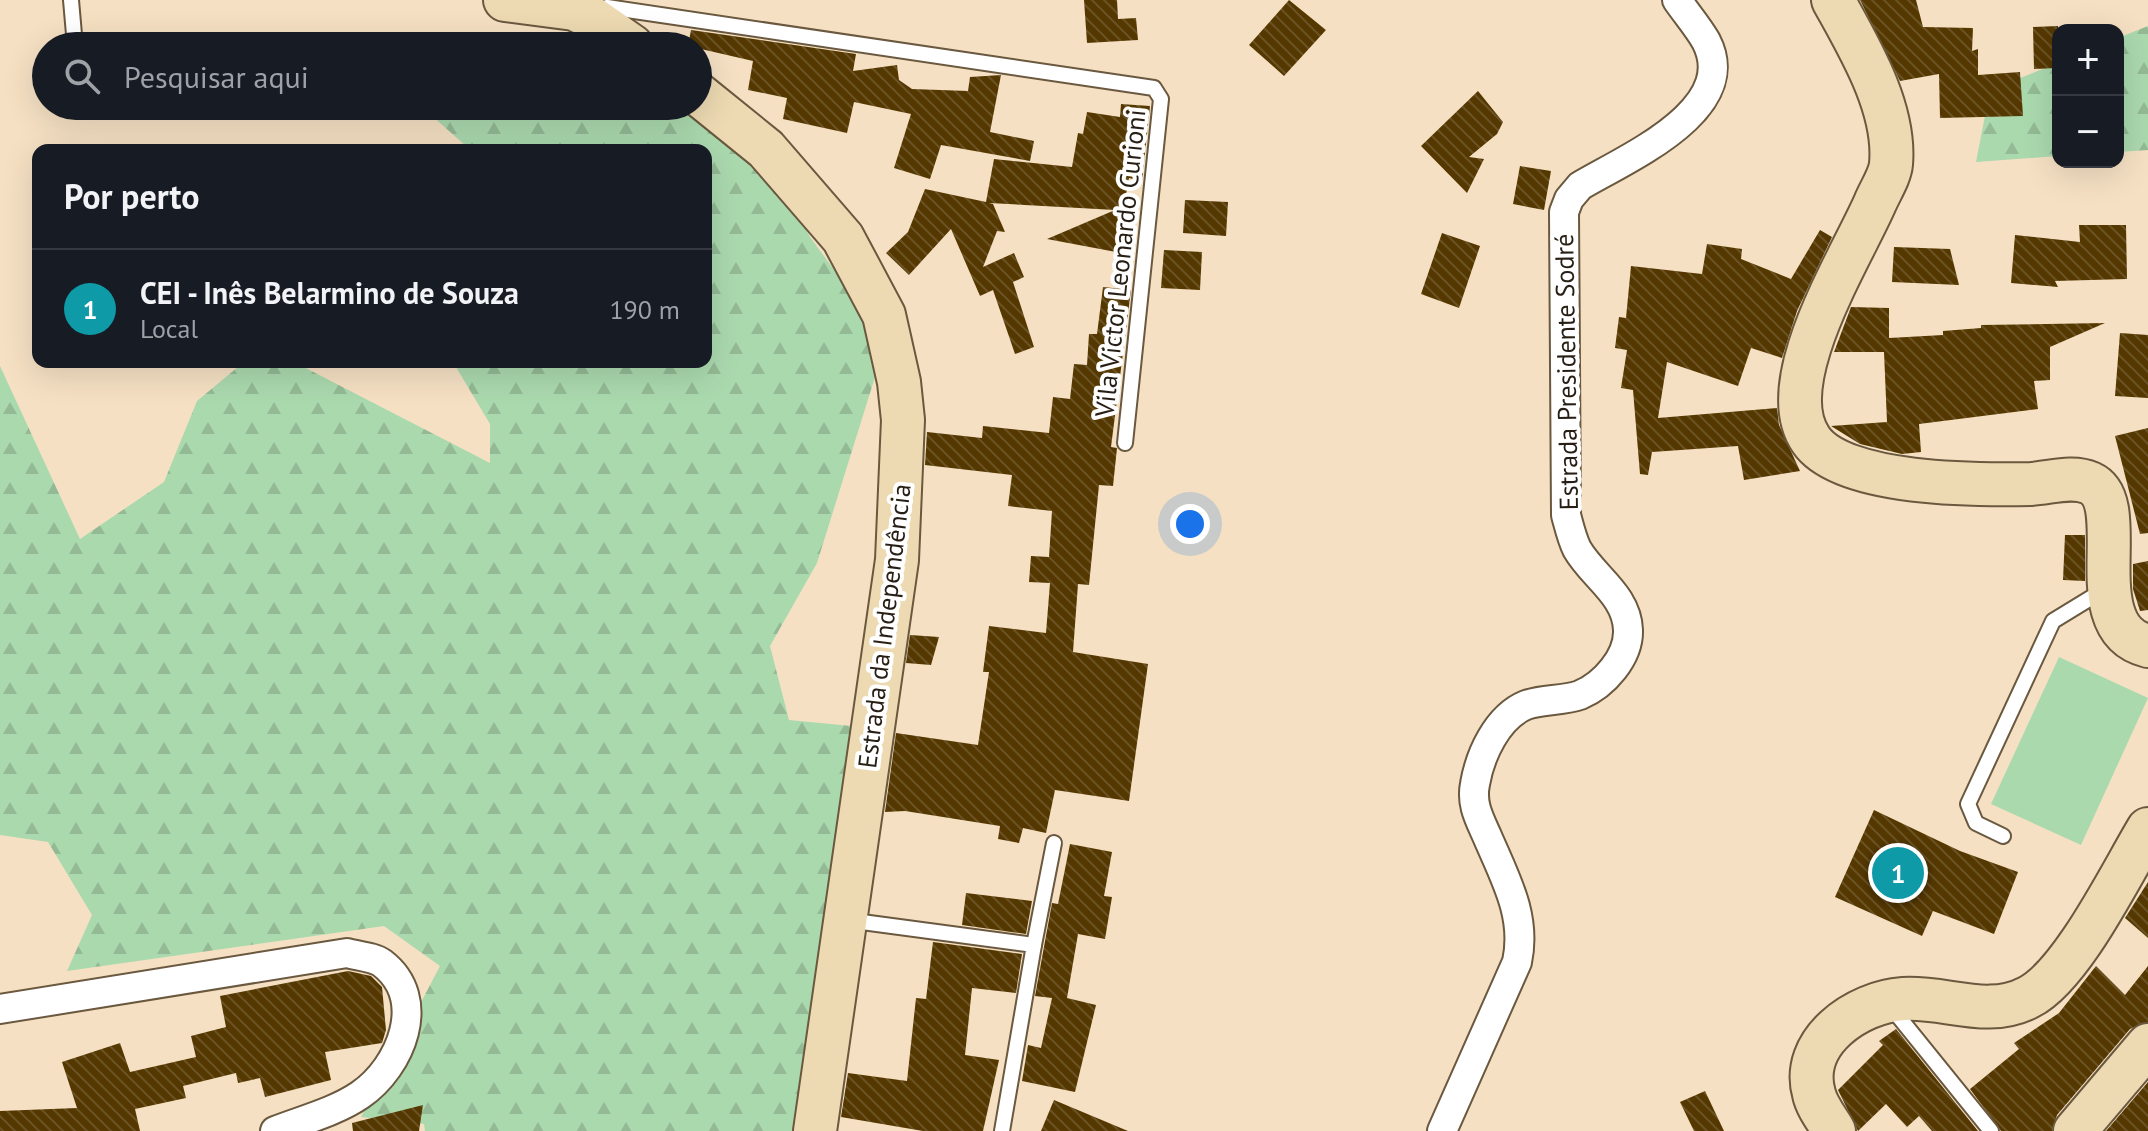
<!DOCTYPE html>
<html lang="pt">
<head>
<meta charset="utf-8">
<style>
  :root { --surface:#171b24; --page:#20242c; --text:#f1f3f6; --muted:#9ea1a6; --line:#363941; --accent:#0f766e }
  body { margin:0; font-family:"PT Sans",sans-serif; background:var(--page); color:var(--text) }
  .controls { position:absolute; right:24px; top:24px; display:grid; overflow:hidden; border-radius:16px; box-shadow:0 8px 32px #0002 }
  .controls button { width:72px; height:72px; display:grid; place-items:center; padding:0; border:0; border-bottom:2px solid var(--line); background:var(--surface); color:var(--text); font:40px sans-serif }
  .you { position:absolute; left:1190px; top:524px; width:28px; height:28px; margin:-20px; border:6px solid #fff; border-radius:50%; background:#1a73e8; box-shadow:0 0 0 12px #1a73e833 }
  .badge { display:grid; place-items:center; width:52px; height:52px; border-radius:50%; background:var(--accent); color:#fff; font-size:26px; font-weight:700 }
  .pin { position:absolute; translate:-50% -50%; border:4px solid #fff; box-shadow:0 2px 8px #0006 }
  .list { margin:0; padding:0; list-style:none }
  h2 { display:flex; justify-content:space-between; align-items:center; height:104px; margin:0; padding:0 32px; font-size:34px }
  h2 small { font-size:26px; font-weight:400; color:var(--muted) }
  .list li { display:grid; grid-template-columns:52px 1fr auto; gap:24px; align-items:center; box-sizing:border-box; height:120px; padding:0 32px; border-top:2px solid var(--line) }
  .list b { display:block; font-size:30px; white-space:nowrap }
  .list p { margin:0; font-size:26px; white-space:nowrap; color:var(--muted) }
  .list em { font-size:26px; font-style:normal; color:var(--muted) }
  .icon { flex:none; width:44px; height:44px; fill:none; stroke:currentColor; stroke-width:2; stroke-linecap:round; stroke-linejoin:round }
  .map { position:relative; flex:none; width:2148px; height:1131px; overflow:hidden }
  .search { position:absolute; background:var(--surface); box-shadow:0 8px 32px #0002; left:32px; top:32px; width:680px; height:88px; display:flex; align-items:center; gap:20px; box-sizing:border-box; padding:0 28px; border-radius:44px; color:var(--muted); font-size:30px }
  .panel { position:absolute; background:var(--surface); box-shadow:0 8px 32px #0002; left:32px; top:144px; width:680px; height:224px; border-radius:16px }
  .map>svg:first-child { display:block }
</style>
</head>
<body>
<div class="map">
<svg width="2148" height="1131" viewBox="0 0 2148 1131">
  <defs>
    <pattern id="forest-firs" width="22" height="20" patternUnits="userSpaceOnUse" patternTransform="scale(2)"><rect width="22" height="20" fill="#abd9ae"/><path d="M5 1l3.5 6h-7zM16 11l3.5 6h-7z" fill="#93ba95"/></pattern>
    <pattern id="building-back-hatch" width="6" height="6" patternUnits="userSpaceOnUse" patternTransform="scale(2)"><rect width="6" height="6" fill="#553800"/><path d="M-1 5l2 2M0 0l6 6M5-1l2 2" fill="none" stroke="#6a5225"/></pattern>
  </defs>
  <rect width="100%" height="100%" fill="#f5e0c3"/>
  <g fill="url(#forest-firs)">
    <path d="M2148,26V150L2118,152V38Z"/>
    <path d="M2058,63V156L1976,162L1990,90Z"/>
    <path d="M421,106H690L771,163L810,237L835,271L846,268L880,361L817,563L770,646L789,720L872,728L808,1131H425L424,1124L361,1117L440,966L384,926L67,971L92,915L48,842L0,835V366L80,539L164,482L197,401L244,362H294L490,463V424L453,362H706V150H480L467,147Z"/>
  </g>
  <path fill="#abd9ae" d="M2059,657L2148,698L2081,845L1991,804Z"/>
  <g fill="url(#building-back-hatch)">
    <path d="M1084,0H1117L1118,19L1136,18L1138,40L1087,43Z"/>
    <path d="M1289,0L1326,30L1284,76L1249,45Z"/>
    <path d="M1860,0H1916L1923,27L1973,28L1972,51L1978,49V75L2020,72L2023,116L1940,118L1939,74L1900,81Z"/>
    <path d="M2058,26V68L2034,69L2033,27Z"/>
    <path d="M691,30L856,54L853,71L897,65L899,80L912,89L968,91L970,77L1001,75L990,132L1034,141L1030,161L941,145L930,179L894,168L911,114L854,102L847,133L783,119L787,98L748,90L753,61L688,46Z"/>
    <path d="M1478,91L1503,122L1497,134L1469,157L1484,159L1467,193L1421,146Z"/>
    <path d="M1121,104L1150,106L1142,181L1129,178L1116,252L1047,239L1115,210L989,203L993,204L1005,232L997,231L983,267L1014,253L1024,277L1013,282L1034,347L1015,354L993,290L980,296L951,229L909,275L886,253L908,232L925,189L986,202L994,159L1072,167L1078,133L1083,134L1087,112L1120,117Z"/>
    <path d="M1520,166L1551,171L1544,210L1513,204Z"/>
    <path d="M1185,200L1228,202L1226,236L1183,233Z"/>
    <path d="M2079,225H2126L2127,279L2055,281L2058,287L2011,283L2015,235L2080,242Z"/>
    <path d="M1820,230L1832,237L1797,311L1782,358L1751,348L1738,386L1667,362L1658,418L1777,408L1779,425L1800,471L1744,480L1738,446L1652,452L1648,475L1640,474L1633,390L1621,388L1627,350L1615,348L1619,317L1626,318L1631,266L1702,274L1707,244L1742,249L1741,259L1791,279Z"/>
    <path d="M1442,233L1480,246L1459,308L1421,294Z"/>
    <path d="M1894,247L1950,249L1959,285L1892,282Z"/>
    <path d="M1164,250L1202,252L1200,290L1161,288Z"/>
    <path d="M1103,287L1131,290L1111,447L1117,448L1113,486L1099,485L1089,585L1078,584L1073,652L1148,664L1129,801L1055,790L1046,833L1023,828L1019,843L998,839L1000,826L905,811L885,812L896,733L978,745L989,672H983L989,626L1046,633L1050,583L1029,582L1031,556L1049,557L1052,511L1008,506L1012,475L925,465L927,432L982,438L983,426L1049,433L1053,397L1070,399L1074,364L1087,365L1089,334H1097Z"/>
    <path d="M1851,307L1889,308V338L1943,335V331L1981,328V325L2105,323L2050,347V380L2034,381L2038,409L1919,424L1921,452L1902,454L1860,444L1831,426L1887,422L1884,352H1834Z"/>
    <path d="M2120,333L2148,335V398L2115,396Z"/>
    <path d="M2148,428V533L2140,534L2115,436Z"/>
    <path d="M2065,535H2085V581L2063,580Z"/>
    <path d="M2148,561V610L2140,611L2133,589V564Z"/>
    <path d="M910,635L939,637L931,665L906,663Z"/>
    <path d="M1874,810L1960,851L2018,872L1994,934L1933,911L1922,936L1835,897Z"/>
    <path d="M1070,844L1112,852L1104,896L1112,897L1105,939L1078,934L1067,998L1096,1005L1075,1092L1022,1081L1028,1045L1041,1048L1052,998L1035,996L1052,903L1058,904Z"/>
    <path d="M2148,882V938L2125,918Z"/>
    <path d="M966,893L1032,901L1026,934L962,925Z"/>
    <path d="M933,942L1022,954L1016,993L972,988L965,1055L999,1060L983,1131H923L841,1117L848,1073L907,1081L916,998L926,999Z"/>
    <path d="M2096,966L2125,995L2148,966V1022L2130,1029L2057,1115L2052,1131H2001L1970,1089L2019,1049L2014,1043L2059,1013Z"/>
    <path d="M348,971L371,976L382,987L386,1030L382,1043L325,1052L331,1080L265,1097L260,1078L238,1083L236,1073L183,1086L186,1098L135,1109L140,1131H0V1111L77,1108L62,1062L120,1043L130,1072L196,1057L191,1036L226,1027L220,996Z"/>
    <path d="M1896,1029L1978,1131H1932L1919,1116L1907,1127L1886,1104L1858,1131L1838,1090L1883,1045L1879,1041Z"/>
    <path d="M2148,1082V1131H2106Z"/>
    <path d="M1705,1091L1724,1131H1694L1680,1102Z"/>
    <path d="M1054,1100L1128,1131H1041Z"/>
    <path d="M423,1105L419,1131H353L352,1123Z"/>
  </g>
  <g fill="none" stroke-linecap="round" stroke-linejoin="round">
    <defs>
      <g id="lane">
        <path d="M71,0L75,46"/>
        <path d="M600,11L607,7L1154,88L1161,99L1125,443"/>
        <path d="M2003,836L1976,823L1968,804L2053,621L2107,588"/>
        <path d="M847,920L1034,945L1002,1131"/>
        <path d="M1034,945L1054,843"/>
        <path d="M1890,1006L1991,1131"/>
      </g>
      <g id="street">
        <path d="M0,1009L347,953C358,956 374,957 382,963C429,999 401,1067 360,1095C335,1112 303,1120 275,1131"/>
        <path d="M1442,1131L1517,962C1527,916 1505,878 1487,836C1479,818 1471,804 1475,784C1480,755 1497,717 1526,705C1543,699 1563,701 1580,695C1604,685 1629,657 1628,630C1627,595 1593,577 1577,549C1572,539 1569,526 1566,515L1564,212L1569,199L1580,186C1625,159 1742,110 1706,41C1698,27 1686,13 1677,0"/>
      </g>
      <g id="secondary">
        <path d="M505,0L574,9L589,16L632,46"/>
        <path d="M1833,0C1859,47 1896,108 1891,164C1890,176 1880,191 1875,203C1851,258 1771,383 1811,440C1843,486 1978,485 2031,484C2050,483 2072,475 2090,483C2135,503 2075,628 2148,646"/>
        <path d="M698,94L766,149L843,238L884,315L899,382L903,420L897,560L815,1131"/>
        <path d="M1834,1131C1827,1119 1817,1107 1814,1094C1799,1042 1857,1002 1903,999C1946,996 1987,1019 2029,997C2072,975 2122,872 2148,829"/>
        <path d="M2075,1131L2148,1045"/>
      </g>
    </defs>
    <use href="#lane" stroke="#6a583f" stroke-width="18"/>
    <use href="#street" stroke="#6a583f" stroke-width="32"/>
    <use href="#secondary" stroke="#6a583f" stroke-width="46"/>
    <use href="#lane" stroke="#fff" stroke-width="14"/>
    <use href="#street" stroke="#fff" stroke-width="28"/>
    <use href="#secondary" stroke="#eddab2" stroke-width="42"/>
  </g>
  <g text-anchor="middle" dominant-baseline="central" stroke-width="8" stroke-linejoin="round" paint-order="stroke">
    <g font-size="26" fill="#271f15" stroke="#fff">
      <text transform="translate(1120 263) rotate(-84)">Vila Victor Leonardo Curioni</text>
      <text transform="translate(1566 372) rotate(-91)">Estrada Presidente Sodré</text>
      <text transform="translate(884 626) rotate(-83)">Estrada da Independência</text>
    </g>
  </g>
</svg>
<div class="controls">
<button>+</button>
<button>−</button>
</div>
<div class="you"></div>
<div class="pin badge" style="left:1898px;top:873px;background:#0f9aa8">1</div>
<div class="search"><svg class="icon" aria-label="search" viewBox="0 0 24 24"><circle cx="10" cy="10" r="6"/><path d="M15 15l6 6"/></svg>Pesquisar aqui</div>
<section class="panel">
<h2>Por perto<small></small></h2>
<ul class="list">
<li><span class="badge" style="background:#0f9aa8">1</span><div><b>CEI - Inês Belarmino de Souza</b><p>Local</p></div><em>190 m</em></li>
</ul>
</section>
</div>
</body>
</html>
